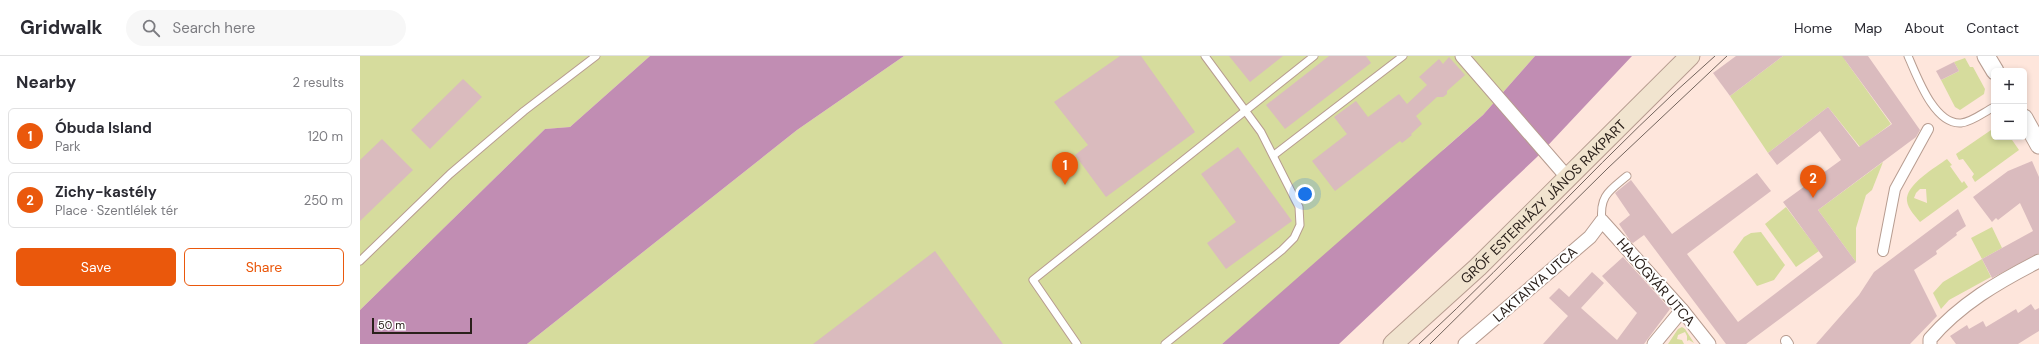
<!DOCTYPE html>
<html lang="en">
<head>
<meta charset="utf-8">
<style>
  :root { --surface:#fff; --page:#f7f7f7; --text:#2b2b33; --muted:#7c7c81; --line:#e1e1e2; --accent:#ea580c }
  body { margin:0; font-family:"DM Sans",sans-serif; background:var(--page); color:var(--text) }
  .controls { position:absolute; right:12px; top:12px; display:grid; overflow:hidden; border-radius:6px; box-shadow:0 2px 6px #0003 }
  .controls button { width:36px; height:36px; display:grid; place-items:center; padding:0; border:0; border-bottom:1px solid var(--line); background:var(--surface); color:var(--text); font:20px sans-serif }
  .scale { position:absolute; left:12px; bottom:10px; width:100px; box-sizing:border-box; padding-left:4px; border:2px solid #2a201b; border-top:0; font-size:11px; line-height:14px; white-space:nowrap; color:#2a201b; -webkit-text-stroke:3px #fff; paint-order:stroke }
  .you { position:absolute; left:945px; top:138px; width:14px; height:14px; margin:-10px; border:3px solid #fff; border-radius:50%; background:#1a73e8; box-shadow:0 0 0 6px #1a73e833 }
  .badge { display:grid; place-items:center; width:26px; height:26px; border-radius:50%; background:var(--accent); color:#fff; font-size:13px; font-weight:700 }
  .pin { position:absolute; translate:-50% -33px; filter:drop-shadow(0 1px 2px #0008) }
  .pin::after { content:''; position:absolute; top:21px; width:14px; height:12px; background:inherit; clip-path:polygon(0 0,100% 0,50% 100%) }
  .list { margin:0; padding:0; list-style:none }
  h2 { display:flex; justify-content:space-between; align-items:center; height:52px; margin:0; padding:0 16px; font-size:17px }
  h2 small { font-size:13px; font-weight:400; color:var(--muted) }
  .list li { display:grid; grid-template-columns:26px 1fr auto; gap:12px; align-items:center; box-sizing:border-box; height:56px; margin:0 8px 8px; padding:0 8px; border:1px solid var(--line); border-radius:6px }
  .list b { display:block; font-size:15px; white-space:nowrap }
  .list p { margin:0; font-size:13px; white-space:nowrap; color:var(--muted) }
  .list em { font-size:13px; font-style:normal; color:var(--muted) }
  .actions { display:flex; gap:8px; padding:12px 16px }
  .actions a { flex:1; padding:9px 0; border:1px solid var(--accent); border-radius:6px; text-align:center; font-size:14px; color:var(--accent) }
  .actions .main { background:var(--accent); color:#fff }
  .icon { flex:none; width:22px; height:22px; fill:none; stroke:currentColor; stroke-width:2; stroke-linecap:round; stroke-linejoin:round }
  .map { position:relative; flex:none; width:1679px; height:288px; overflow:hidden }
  header { display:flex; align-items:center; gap:24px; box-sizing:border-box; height:56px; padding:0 20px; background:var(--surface); border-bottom:1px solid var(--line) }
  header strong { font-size:19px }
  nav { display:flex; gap:22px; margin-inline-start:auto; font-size:14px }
  .search { width:280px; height:36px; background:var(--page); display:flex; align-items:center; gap:10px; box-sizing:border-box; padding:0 14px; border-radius:22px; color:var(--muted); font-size:15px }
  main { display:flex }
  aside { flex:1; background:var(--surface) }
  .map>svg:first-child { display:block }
</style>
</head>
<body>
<header>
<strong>Gridwalk</strong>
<div class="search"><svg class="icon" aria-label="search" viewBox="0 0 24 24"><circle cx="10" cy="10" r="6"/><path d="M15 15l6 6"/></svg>Search here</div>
<nav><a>Home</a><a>Map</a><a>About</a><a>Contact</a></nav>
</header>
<main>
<aside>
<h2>Nearby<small>2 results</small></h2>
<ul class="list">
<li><span class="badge">1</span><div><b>Óbuda Island</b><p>Park</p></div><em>120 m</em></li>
<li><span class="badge">2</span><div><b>Zichy-kastély</b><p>Place · Szentlélek tér</p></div><em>250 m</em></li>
</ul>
<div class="actions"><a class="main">Save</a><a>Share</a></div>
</aside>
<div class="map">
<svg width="1679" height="288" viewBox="0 0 1679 288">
  <rect width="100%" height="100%" fill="#fee6dc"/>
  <g fill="#d6dc9d" fill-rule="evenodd">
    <path d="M0,0H290L210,71L185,73L0,254Z"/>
    <path d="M544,0H1175L1123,59L1084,93L1073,108L862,288H167L437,74Z"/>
    <path d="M1423,0H1486L1485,4L1531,68L1500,91L1468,51L1408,97L1370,40Z"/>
    <path d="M1605,2L1610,11H1613L1625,33L1624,38L1600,54L1595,51L1581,24L1599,15L1594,6Z"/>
    <path d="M1634,72V81H1650L1659,94L1615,126L1612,121L1614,118L1603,103L1599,104L1596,98Z"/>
    <path d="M1587,103L1592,109L1590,110L1602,127L1604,125L1608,131L1560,166C1555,160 1548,153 1547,145C1545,129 1576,111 1587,103ZM1560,133H1566L1567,147L1554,142L1556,137Z"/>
    <path d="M1523,106L1512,134L1506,139L1496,172V206L1458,154Z"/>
    <path d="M1426,151L1459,195L1436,211L1405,168Z"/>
    <path d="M1632,171L1642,192L1622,203L1631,221L1589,244L1581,253L1573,237L1583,226L1622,203L1611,182Z"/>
    <path d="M1401,176L1425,209L1414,224L1397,230L1373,196L1384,181L1391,177Z"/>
    <path d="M1322,271L1325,273L1334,287L1329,284L1327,285V280L1325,276L1318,279L1317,283L1322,284L1324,288H1308L1318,273Z"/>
  </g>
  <g fill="#c18db3">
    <path d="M290,0H544L437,74L167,288H0V254L185,73L210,71Z"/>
    <path d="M1175,0H1272L1177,101L979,288H862L1123,59Z"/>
  </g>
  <g fill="#dabbbe">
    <path d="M760,0H781L835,76L746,141L715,99L728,89L694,46Z"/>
    <path d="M869,0H923L890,26Z"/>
    <path d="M969,0H1006L1011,7L925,73L906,49Z"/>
    <path d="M1376,0H1423L1370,40L1353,17Z"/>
    <path d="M1482,0H1508L1560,74L1556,81L1458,154L1496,206L1386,288H1366L1284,179L1273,187L1271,186L1259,168L1270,159L1255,137L1271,124L1312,178L1397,117L1411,135L1327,198L1378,266L1463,201L1423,146L1481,104L1460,75L1417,109L1408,97L1468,51L1499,91L1532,68Z"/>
    <path d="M1089,1L1105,19L1087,35V38L1083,41H1077L1056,60L1062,68L1051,78L1052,79L1042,87L1040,85L975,135L952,105L987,78L974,61L996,45L1008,61L1039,38L1047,48L1067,29L1059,21L1079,3L1083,8Z"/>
    <path d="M1594,6L1599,15L1581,24L1576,15Z"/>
    <path d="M103,23L122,41L70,93L51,74Z"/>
    <path d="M22,83L53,114L0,165V104Z"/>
    <path d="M878,91L932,165L866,213L847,187L876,166L841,118Z"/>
    <path d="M1672,105L1679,121V197L1632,222L1622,203L1673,175L1660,147L1638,164L1636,162L1632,166L1613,141L1648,115Z"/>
    <path d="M1598,153L1606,170L1596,177L1597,179L1576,195L1577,198L1554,214L1577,260L1550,288H1456L1499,239L1514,216Z"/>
    <path d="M575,195L643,288H453Z"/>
    <path d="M1263,201L1310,253L1284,288H1183L1208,260L1189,242L1199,232L1209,241L1232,216L1244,227L1221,252L1257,284L1277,257L1242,220Z"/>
    <path d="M1671,248L1675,254L1679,252V275L1658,288H1596L1590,280L1607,269L1609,273L1623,265L1626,271L1656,253L1658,257Z"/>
  </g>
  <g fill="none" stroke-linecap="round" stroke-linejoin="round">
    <defs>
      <g id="service">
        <path d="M1548,0C1557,20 1574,69 1601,67C1612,66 1624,56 1634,51"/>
        <path d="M914,99L1043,0"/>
        <path d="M1242,165C1239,140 1249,135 1267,120"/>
        <path d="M0,205L90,118L164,55L236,0"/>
        <path d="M717,288L673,224L954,0"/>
        <path d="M805,288L922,194L934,182L940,169L939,151L901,76L845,0"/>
      </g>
      <g id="pedestrian">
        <path d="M1523,195L1535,133L1568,73"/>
        <path d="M1426,285L1428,288"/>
      </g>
      <g id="minor">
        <path d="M1102,0L1207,121"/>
        <path d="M1105,288L1230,181L1242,165L1322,254L1349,288"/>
        <path d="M1294,288L1322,254"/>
        <path d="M1570,288V283C1600,248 1638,226 1679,205"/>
      </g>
      <g id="tertiary">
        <path d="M1626,0L1635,15"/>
        <path d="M1664,62L1679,89"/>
      </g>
      <g id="secondary">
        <path id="s1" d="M1033,288L1118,211L1330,0"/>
      </g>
    </defs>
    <use href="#service" stroke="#b79c90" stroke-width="9"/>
    <use href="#pedestrian" stroke="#b79c90" stroke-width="12"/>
    <use href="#minor" stroke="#b79c90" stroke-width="15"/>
    <use href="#tertiary" stroke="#b79c90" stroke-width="19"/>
    <use href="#secondary" stroke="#b79c90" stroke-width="21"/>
    <use href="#service" stroke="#fff" stroke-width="7"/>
    <use href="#pedestrian" stroke="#fff" stroke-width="10"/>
    <use href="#minor" stroke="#fff" stroke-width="13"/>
    <use href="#tertiary" stroke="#fff" stroke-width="17"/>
    <use href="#secondary" stroke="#f1e4cf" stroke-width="19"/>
    <g stroke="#73645d" stroke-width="1">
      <path d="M1059,288C1160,195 1251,91 1355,0"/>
      <path d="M1070,288L1248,112L1367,0"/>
    </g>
  </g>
  <g text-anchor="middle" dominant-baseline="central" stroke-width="4" stroke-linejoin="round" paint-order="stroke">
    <g font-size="14" fill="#2a201b" stroke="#fff">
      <text stroke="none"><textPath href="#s1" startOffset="207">GRÓF ESTERHÁZY JÁNOS RAKPART</textPath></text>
      <text transform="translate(1296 226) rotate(49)">HAJÓGYÁR UTCA</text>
      <text transform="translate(1175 228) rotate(-41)">LAKTANYA UTCA</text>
    </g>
  </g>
</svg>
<div class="controls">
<button>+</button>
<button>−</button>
</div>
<div class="scale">50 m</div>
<div class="you"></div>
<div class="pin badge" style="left:705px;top:129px">1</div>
<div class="pin badge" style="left:1453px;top:142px">2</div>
</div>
</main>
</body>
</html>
